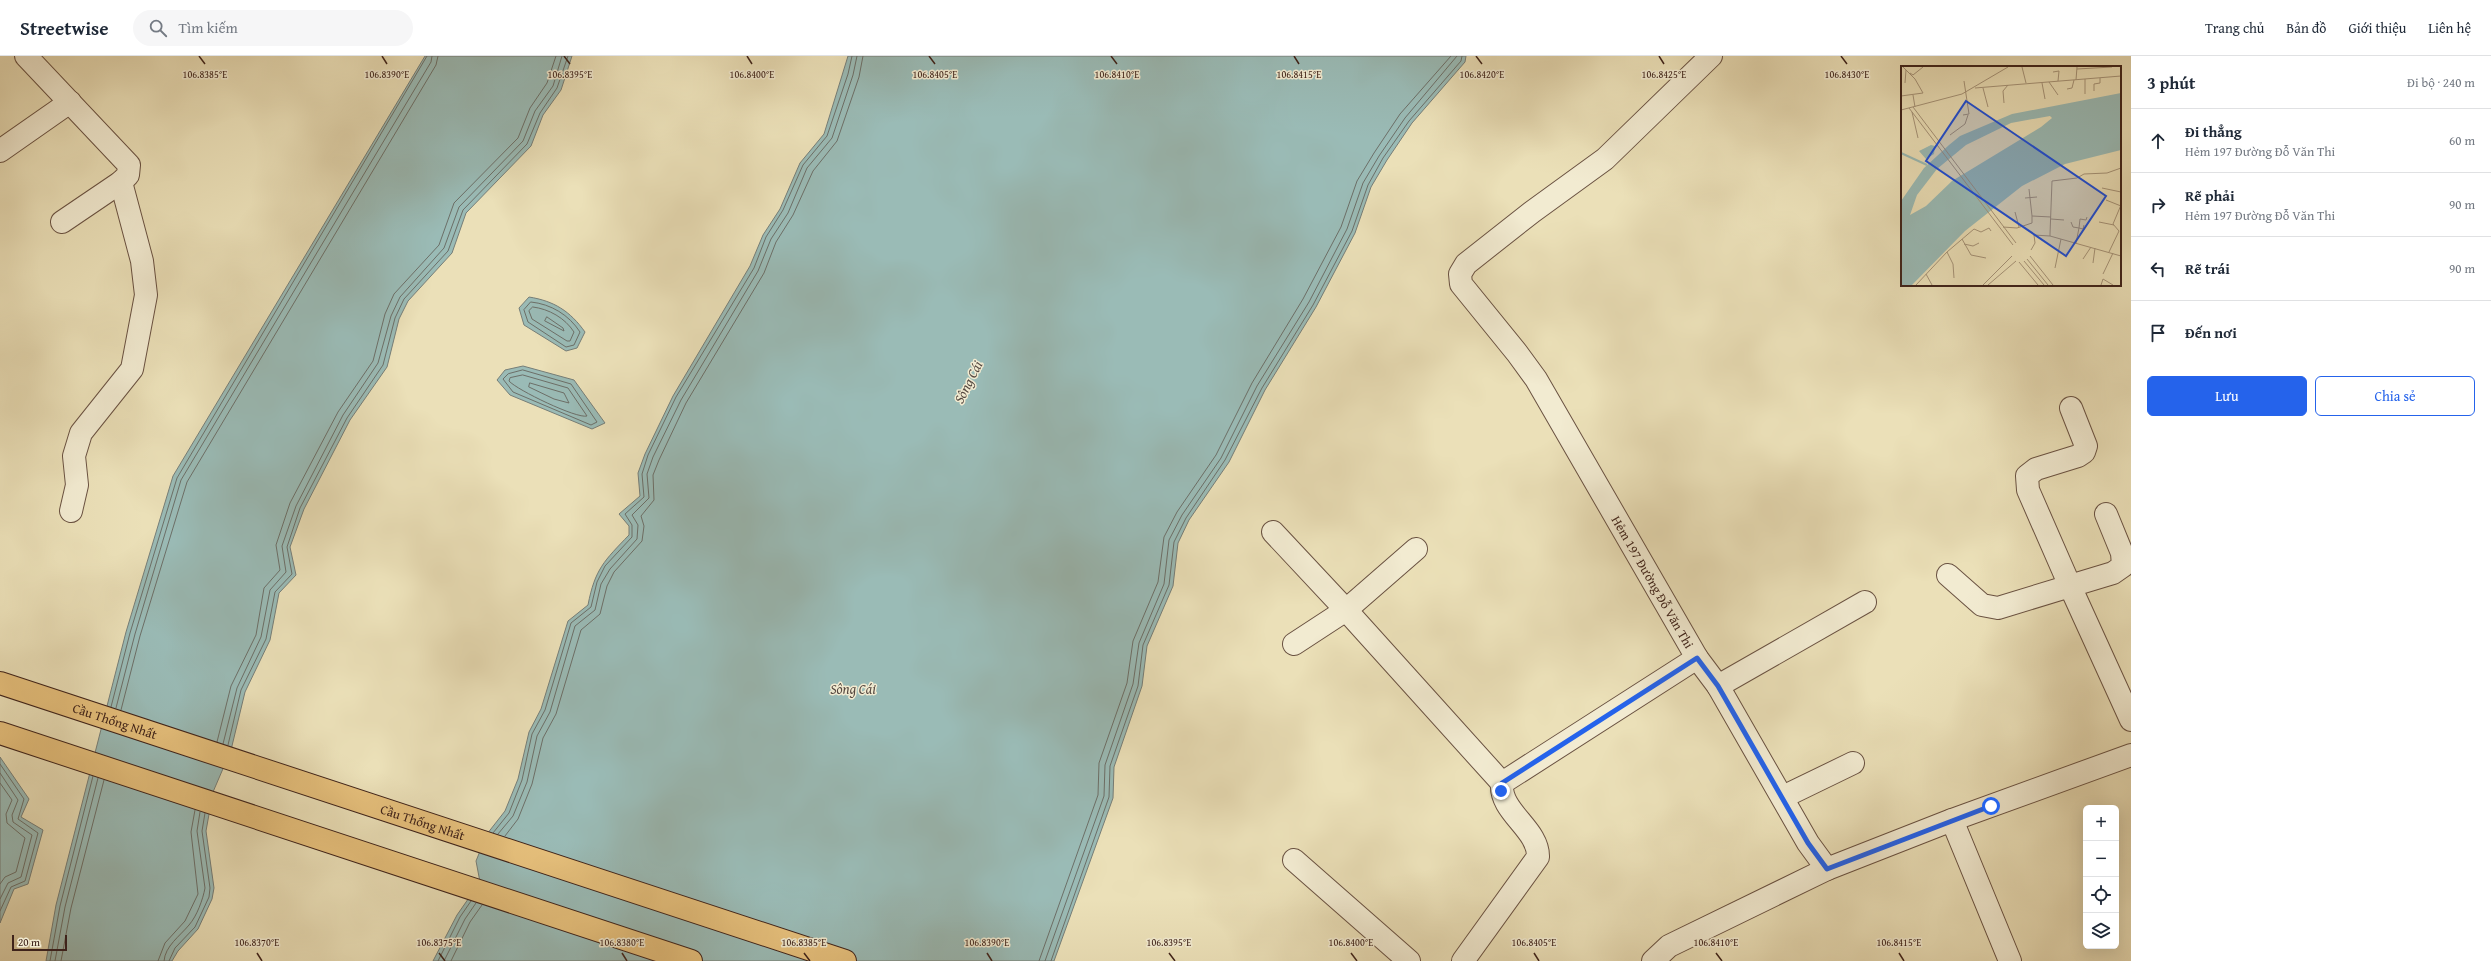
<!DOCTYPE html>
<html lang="vi">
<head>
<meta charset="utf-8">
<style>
  :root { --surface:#fff; --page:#f6f6f7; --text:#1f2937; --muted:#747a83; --line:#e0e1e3; --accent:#2563eb }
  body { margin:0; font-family:"Gentium Book Plus",serif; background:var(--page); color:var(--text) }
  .controls { position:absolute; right:12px; bottom:12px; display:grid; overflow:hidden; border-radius:6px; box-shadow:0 4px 16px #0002 }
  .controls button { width:36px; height:36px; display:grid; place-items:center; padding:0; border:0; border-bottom:1px solid var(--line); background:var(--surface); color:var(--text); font:20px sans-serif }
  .scale { position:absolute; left:12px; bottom:10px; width:55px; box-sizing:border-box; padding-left:4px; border:2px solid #3f231a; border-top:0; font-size:11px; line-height:14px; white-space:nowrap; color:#3f231a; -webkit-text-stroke:3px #f2ebd1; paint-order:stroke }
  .stop { position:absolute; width:12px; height:12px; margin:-9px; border:3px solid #2563eb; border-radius:50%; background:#fff }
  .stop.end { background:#2563eb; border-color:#fff; box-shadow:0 1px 4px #0008 }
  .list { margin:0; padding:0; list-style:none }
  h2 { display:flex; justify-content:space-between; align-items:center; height:52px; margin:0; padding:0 16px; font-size:17px }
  h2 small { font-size:13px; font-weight:400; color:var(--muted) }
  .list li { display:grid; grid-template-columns:26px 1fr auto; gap:12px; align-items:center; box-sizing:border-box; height:64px; padding:0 16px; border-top:1px solid var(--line) }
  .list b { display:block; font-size:15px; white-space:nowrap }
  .list p { margin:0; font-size:13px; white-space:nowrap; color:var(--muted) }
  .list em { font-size:13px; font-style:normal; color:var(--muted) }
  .actions { display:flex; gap:8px; padding:12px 16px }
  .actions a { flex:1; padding:9px 0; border:1px solid var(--accent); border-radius:6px; text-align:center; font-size:14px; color:var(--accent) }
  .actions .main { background:var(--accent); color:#fff }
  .icon { flex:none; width:22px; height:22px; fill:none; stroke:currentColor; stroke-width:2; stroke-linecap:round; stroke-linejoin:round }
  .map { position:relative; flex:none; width:2131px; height:905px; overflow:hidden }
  header { display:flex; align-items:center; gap:24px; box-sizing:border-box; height:56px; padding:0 20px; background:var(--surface); border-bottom:1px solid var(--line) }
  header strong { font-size:19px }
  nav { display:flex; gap:22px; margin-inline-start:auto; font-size:14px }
  .search { width:280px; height:36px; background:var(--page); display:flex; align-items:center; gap:10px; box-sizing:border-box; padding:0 14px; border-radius:22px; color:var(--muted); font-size:15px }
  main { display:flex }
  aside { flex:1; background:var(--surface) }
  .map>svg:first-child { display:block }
</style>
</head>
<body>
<header>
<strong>Streetwise</strong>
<div class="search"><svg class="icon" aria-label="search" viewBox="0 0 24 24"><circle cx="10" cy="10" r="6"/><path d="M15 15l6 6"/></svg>Tìm kiếm</div>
<nav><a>Trang chủ</a><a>Bản đồ</a><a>Giới thiệu</a><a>Liên hệ</a></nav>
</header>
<main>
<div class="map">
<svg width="2131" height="905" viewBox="0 0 2131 905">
  <rect width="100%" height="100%" fill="#ebe0b8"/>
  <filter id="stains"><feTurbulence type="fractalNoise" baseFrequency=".005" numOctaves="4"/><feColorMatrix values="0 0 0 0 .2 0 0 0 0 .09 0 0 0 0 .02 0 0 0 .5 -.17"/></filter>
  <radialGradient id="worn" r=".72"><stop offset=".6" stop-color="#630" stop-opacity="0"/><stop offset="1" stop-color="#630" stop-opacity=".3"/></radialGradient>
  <g fill="#9abbb6" stroke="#767e78">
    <path d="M425,0H572L561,34L543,59L531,90L466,157L452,197L408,245L399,263L387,311L350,364L304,453L290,491L296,519L279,537L270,584L245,636L231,694L213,736L206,775L214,832L212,843L198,873L178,895L172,905H46L56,849L126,576L173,420Z"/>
    <path d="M848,0H1466L1465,6L1412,67L1387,104L1371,131L1355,177L1316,251L1265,334L1229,406L1189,464L1178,487L1173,530L1147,590L1142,630L1114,711L1113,742L1054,905H433L457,859L480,826L476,805L487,778L505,755L518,723L529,676L541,653L568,565L588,549C595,513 604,505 629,479V470L619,458L640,440L638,417L645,398L673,340L750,210L763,179L780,153L800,107L824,78Z"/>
    <path d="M529,241C554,245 570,255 585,276L577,292L566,295L524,269L519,252Z"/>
    <path d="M523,310L574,324L605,367L592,373L510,339L497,324L505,314Z"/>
    <path d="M0,701L29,743L21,761L43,774L28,828L14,833L0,867Z"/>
  </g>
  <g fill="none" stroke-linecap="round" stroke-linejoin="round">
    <g stroke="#6c6f68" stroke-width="1">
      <path d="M531,246C551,248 569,259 580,276L574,289L566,291L528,266L524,254Z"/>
      <path d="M533,251C549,253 565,262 574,276L570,285H567L532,263L529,255Z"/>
      <path d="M547,261L563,272L564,275L545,265Z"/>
      <path d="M523,314L571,328L597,366L591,369L513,336L503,323L508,318Z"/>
      <path d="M523,319L568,332L587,360C577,363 517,334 509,325L510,322Z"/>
      <path d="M530,327L564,337L569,347L554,343L529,331Z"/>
      <path d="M111,651L130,577L177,422L427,0"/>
      <path d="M116,652L135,578L181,424L431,6L432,0"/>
      <path d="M121,654L140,580L187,426L436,9L438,0"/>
      <path d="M217,686L231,630L256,579L264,532L280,514L276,489L290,447L338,356L373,305L385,258L394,238L439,189L454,147L518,82L530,52L547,27L556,0"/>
      <path d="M223,688L237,632L261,581L270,534L286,516L282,490L296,450L343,359L378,307L391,260L400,241L444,192L459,151L523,85L535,55L553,30L562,0"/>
      <path d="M228,689L241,634L266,583L275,536L292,518L287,491L300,452L347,362L383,309L395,262L404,243L448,195L463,154L527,88L540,57L557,32L568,0"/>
      <path d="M0,708L24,743L18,763L38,777L25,825L11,831L0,855"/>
      <path d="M0,717L18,744L12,759L13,766L32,779L21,821L8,827L0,843"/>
      <path d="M0,727L12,744L6,758L7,767L25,782L16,816L5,821L0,828"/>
      <path d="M493,777L509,757L522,724L532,678L545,654L571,567L591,551L597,526L605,510L632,481V469L625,458L644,441L642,418L648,399L676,341L754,212L766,181L783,154L803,109L827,80L848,18L852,0"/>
      <path d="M498,778L513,760L527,726L537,680L550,656L575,570L595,554L601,528L610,513L637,483L638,469L632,459L649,442L647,418L653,401L681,344L758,215L771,183L788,157L807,112L832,82L853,19L857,0"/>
      <path d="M505,780L518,763L532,728L543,682L556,658L581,574L600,558L607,530L614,516L642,485L644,470L641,460L654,444L653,419L659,404L686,347L764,217L776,186L793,159L813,115L837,85L859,21L863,0"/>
      <path d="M50,905L60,850L93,720"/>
      <path d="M55,905L65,851L98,722"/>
      <path d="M61,905L71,852L104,724"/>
      <path d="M158,905L165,887L185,865L198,838L191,776L195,754"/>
      <path d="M164,905C165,890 180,880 189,869C197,860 203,843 205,832L197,775L200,756"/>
      <path d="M169,905L175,892L195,871L209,841L210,832L202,775L205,757"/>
      <path d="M438,905L460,861L471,845"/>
      <path d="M444,905L465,863L476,847"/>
      <path d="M451,905L470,866L482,849"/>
      <path d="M1039,905L1098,739L1099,707L1127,627L1133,585L1158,526L1164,481L1177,456L1216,399L1252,327L1303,243L1341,171L1357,125L1374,97L1400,58L1451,0"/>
      <path d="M1045,905L1104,740L1105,709L1133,628L1139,587L1164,528L1169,484L1182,459L1221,402L1257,330L1309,246L1347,173L1363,127L1379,100L1405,62L1457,0"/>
      <path d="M1051,905L1109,741L1110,710L1138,630L1143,589L1169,529L1174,486L1186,462L1225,404L1262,332L1313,249L1352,175L1368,129L1383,102L1409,65L1461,5L1462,0"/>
    </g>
    <defs>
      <g id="minor">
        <path d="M26,0L129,109L128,119L121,126L62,166"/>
        <path id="s1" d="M1711,0L1605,103L1532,156L1466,208L1460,218L1461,228L1517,297L1536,323L1697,602L1718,630L1808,787L1827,813L1952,764L2131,699"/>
        <path d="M0,95L70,46"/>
        <path d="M2071,352L2086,390L2084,396L2078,400L2036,413L2027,420L2028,434L2070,530L2113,517L2123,510L2122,497L2106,458"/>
        <path d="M71,455L77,429L74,400L81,377L132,313L146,239L142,205L121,126"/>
        <path d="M1273,476L1346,554L1502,727L1697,602"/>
        <path d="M1948,519L1982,549L1998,552L2070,530L2131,664"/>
        <path d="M1294,588L1346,554L1416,493"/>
        <path d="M1718,630L1865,546"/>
        <path d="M1783,741L1853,707"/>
        <path d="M1952,764L2010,905"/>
        <path d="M1294,804L1409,905"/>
        <path d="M1463,905L1538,801C1539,773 1499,756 1502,727"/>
        <path d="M1653,905L1669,890L1827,813"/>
      </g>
      <g id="primary">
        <path id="s2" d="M0,627L845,905"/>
        <path d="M0,677L691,905"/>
      </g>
    </defs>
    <use href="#minor" stroke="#6a5242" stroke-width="24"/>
    <use href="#primary" stroke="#3f231a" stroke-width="24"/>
    <use href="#minor" stroke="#f2ebd1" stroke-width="22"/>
    <use href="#primary" stroke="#e6c07c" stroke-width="22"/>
  </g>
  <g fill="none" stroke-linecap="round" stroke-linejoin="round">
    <path stroke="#2563eb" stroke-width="5" d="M1501,735L1502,727L1697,602L1718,630L1808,787L1827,813L1991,750"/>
  </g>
  <path fill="none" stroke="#3f231a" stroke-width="1.5" d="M199,0L205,8M382,0L387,8M564,0L570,8M747,0L752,8M929,0L935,8M1111,0L1117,8M1294,0L1299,8M1476,0L1482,8M1659,0L1664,8M1841,0L1847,8M257,897L262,905M439,897L445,905M622,897L627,905M804,897L810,905M987,897L992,905M1169,897L1175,905M1351,897L1357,905M1534,897L1539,905M1716,897L1722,905M1899,897L1904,905"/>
  <g text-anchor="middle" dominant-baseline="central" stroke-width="3" stroke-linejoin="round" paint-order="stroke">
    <g font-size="13" fill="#3f231a" stroke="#f2ebd1">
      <text stroke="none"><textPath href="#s1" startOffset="699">Hẻm 197 Đường Đỗ Văn Thi</textPath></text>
      <text stroke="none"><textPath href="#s2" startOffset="121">Cầu Thống Nhất</textPath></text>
      <text stroke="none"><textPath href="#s2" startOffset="445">Cầu Thống Nhất</textPath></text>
    </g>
    <g font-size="14" font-style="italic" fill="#564941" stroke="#f2ebd1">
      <text transform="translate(968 326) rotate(-63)">Sông Cái</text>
      <text x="853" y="633">Sông Cái</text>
    </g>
  </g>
  <g transform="translate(1901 10)">
    <rect width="220" height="220" fill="#ebe0b8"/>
    <path d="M220,27V84L164,98L121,120L64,165L11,219H0V135L23,102L48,79L59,70L111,48ZM149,50L151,52L140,61L51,115L25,140L9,149L16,129L36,103L65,79L110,57ZM30,79L34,80L33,88L25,93L18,85Z" fill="#9abbb6" fill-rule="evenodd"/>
    <path fill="none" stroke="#9abbb6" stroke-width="2" d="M0,87L26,99"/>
    <path fill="none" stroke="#a69479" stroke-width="1" d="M121,1L125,17M176,3L211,1M152,6L158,5L157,15M9,7L12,9L22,1M175,14L176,1M148,16L157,29M4,17L5,4M141,17L144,33M74,22L220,10M82,22L87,41M166,23L171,22L173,14M193,25V18L199,17V12M184,28V13M12,29L14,41M0,30L22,27L14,13L2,1M103,37L102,25L107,19M12,41L115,177M8,42L112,179M0,44L61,28L107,1M11,46L17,72M62,49L68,48L63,15M49,69L64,58L67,49M220,102L206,107L183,108L176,112L151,115L149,168V170L220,190M201,122L220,126M128,123L131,150L150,151M124,132L136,131M205,134L220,140M114,146L118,161M150,153L163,154M170,156L172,161L178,162L175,177M198,156L213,159M183,159L182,163L178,162L179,153L185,154L186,151M102,161L116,162L131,157V150M61,173L70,189L85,192M63,178L72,180L78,177M130,184L134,177L133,169L149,170M46,186L52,198L53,212M208,186L218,165L212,158L220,139M129,190L152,219M126,193L147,219M182,193L190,181M123,195L143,219M118,196L137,219M192,197L194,182M154,202L160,173M25,208L31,219M202,208L212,187M15,219L46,186L73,163L80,166L88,162L90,165M82,219L111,190M87,219L115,195M200,219L202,213L212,219"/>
    <path fill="#1d4ed8" fill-opacity="0.15" stroke="#1d4ed8" stroke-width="2" d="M65,35L205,130L165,190L25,95Z"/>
    <rect width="220" height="220" fill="none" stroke="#3f231a" stroke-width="2"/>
  </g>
  <g font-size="10" text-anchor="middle" fill="#3f231a" stroke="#f2ebd1" stroke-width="3" stroke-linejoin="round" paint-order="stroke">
    <text x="205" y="22">106.8385°E</text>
    <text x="387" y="22">106.8390°E</text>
    <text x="570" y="22">106.8395°E</text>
    <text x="752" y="22">106.8400°E</text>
    <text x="935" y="22">106.8405°E</text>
    <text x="1117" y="22">106.8410°E</text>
    <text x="1299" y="22">106.8415°E</text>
    <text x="1482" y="22">106.8420°E</text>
    <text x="1664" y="22">106.8425°E</text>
    <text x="1847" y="22">106.8430°E</text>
    <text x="257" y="890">106.8370°E</text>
    <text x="439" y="890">106.8375°E</text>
    <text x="622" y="890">106.8380°E</text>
    <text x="804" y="890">106.8385°E</text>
    <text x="987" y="890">106.8390°E</text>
    <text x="1169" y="890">106.8395°E</text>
    <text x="1351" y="890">106.8400°E</text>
    <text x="1534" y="890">106.8405°E</text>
    <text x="1716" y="890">106.8410°E</text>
    <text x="1899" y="890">106.8415°E</text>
  </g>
  <rect width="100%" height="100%" filter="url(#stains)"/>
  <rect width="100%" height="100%" fill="url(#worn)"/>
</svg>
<div class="controls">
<button>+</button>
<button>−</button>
<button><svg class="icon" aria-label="locate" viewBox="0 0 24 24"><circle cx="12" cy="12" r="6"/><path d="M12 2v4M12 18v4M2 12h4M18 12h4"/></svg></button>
<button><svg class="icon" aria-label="layers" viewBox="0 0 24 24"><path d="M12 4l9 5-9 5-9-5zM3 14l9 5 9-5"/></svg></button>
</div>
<div class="scale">20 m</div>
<div class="stop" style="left:1991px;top:750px"></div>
<div class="stop end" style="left:1501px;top:735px"></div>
</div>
<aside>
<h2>3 phút<small>Đi bộ · 240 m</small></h2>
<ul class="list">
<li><svg class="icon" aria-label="ahead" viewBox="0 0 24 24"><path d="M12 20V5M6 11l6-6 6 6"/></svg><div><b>Đi thẳng</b><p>Hẻm 197 Đường Đỗ Văn Thi</p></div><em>60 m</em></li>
<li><svg class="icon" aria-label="right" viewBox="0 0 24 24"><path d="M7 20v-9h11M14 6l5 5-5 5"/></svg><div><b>Rẽ phải</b><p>Hẻm 197 Đường Đỗ Văn Thi</p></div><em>90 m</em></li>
<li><svg class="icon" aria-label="left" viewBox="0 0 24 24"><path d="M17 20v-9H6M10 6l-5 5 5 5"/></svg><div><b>Rẽ trái</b></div><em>90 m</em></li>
<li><svg class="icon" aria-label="arrive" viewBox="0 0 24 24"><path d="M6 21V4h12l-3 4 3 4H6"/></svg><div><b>Đến nơi</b></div></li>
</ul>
<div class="actions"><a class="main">Lưu</a><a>Chia sẻ</a></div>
</aside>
</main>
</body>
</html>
